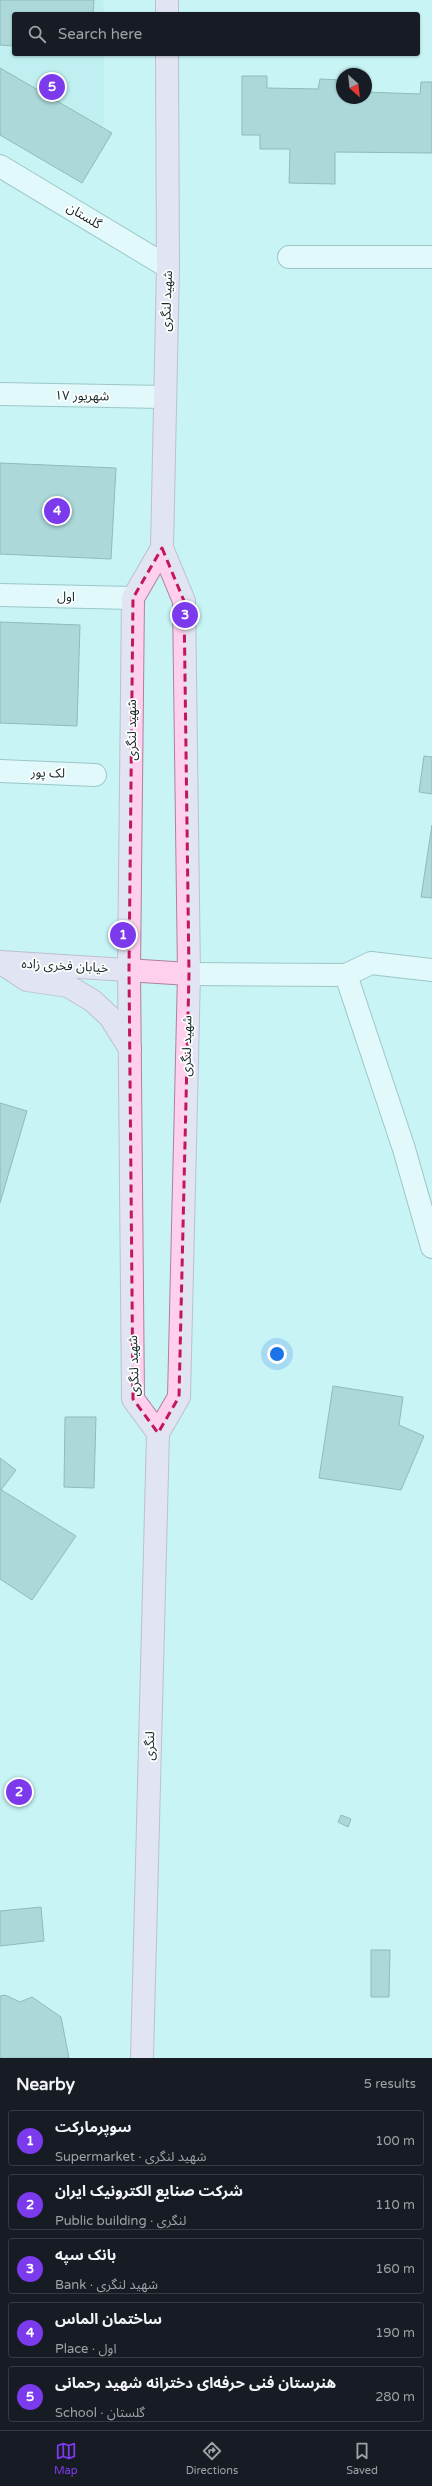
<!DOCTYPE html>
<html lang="en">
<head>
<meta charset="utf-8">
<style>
  :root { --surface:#171b24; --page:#20242c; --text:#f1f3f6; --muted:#9ea1a6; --line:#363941; --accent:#7c3aed }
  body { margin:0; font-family:"Varela Round","Noto Sans Arabic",sans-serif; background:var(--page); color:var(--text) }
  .compass { position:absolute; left:336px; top:68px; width:36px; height:36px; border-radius:50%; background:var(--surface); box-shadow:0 1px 3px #0004; rotate:153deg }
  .you { position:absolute; left:277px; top:1354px; width:14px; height:14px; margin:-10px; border:3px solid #fff; border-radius:50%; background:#1a73e8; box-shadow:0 0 0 6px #1a73e833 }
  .badge { display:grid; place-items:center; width:26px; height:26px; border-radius:50%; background:var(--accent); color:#fff; font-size:13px; font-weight:700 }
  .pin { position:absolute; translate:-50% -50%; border:2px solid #fff; box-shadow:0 1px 4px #0006 }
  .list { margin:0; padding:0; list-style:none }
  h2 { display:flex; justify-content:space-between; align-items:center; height:52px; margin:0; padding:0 16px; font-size:17px }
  h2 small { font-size:13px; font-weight:400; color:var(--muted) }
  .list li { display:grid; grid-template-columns:26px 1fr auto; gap:12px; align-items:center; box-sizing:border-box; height:56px; margin:0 8px 8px; padding:0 8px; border:1px solid var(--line); border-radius:4px }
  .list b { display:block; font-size:15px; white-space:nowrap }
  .list p { margin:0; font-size:13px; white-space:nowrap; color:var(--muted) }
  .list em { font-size:13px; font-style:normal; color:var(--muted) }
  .icon { flex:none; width:22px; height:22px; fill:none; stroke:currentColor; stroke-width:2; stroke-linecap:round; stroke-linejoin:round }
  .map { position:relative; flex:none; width:432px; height:2058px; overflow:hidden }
  .search { position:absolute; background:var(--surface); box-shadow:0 1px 3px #0004; left:12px; right:12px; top:12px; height:44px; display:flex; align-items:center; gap:10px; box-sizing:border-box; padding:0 14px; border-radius:4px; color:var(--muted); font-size:15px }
  .sheet { height:372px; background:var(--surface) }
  nav { display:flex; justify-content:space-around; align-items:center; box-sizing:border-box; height:56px; border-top:1px solid var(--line); background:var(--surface); font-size:11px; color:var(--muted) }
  nav a { display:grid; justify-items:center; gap:2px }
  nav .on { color:var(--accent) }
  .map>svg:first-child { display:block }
</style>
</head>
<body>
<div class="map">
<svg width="432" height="2058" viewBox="0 0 432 2058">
  <rect width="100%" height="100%" fill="#c8f4f5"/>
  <path fill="#b3e8e9" d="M0,0H103L104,14H14V54H104V124L83,166L0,119Z"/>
  <g fill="#8bb6b6" stroke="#4c7576">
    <path d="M0,0H94L93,14H14V46L0,45Z"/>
    <path d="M0,68L112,133L82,183L0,135Z"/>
    <path d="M242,76H267V88L318,89L320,79L342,80V98H366V92L420,94L421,82H432V153L335,152V184L289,183L290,149H260V135H242Z"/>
    <path d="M0,463L116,468L111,559L0,554Z"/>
    <path d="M0,622L80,625L77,726L0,723Z"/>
    <path d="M424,756L432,757V794L419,792Z"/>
    <path d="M432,825V898L421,897Z"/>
    <path d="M0,1103L27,1111L0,1203Z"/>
    <path d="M333,1386L403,1397L399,1425L424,1436L401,1490L319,1478Z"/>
    <path d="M65,1417H96L94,1488L64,1487Z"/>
    <path d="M0,1458L16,1470L1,1490L0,1489Z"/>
    <path d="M0,1489L76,1536L32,1600L0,1579Z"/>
    <path d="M341,1815L351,1819L348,1827L338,1822Z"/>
    <path d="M41,1907L44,1941L0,1946V1911Z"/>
    <path d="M371,1950H390L389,1997H371Z"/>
    <path d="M5,1995L20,2002L32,1997L61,2017L69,2058H0V1996Z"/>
  </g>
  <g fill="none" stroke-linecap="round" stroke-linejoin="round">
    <defs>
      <g id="minor">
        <path d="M0,166L168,267"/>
        <path d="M289,257H432"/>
        <path d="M0,394L164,397"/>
        <path d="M0,595L133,598"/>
        <path d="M0,771L95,775"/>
        <path d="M189,974L346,975L371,963L432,970"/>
        <path d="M346,975L404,1149L432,1247"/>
      </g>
      <g id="major">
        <path d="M167,0V14"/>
        <path d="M0,962L189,974"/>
        <path d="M1,963L27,980L68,986L93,1001L110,1017L130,1049"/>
        <path d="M158,1433L133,1399L129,969L133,598L162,548"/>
        <path d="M142,2058L158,1433L179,1397L189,974L184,601L162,548L168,267L167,54"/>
      </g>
    </defs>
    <use href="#minor" stroke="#668f90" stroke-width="24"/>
    <use href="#major" stroke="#ad80a0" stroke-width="24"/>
    <use href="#minor" stroke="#fff" stroke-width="22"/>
    <use href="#major" stroke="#ffd0ed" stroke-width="22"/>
  </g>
  <path d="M0 0H432V2058H0ZM162,548L184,601L189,974L179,1397L158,1433L133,1399L129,969L133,598Z" fill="#c8f4f5" fill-opacity=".55" fill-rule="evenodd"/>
  <path fill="none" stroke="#c2185b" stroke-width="3" stroke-dasharray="8 5" stroke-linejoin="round" d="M162,548L184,601L189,974L179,1397L158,1433L133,1399L129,969L133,598Z"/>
  <g text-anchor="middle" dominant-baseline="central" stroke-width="3.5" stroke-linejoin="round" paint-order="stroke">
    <g font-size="13" fill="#152626" stroke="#fff">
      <text transform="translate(84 216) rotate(31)">گلستان</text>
      <text transform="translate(167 301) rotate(-88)">شهید لنگری</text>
      <text transform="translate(82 396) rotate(1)">۱۷ شهریور</text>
      <text transform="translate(66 597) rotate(1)">اول</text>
      <text transform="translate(132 730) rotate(-90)">شهید لنگری</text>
      <text transform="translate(48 773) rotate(2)">لک پور</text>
      <text transform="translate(65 966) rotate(3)">خیابان فخری زاده</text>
      <text transform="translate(187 1046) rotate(-89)">شهید لنگری</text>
      <text transform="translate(134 1366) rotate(-92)">شهید لنگری</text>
      <text transform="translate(150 1746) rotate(-89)">لنگری</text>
    </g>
  </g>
</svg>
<svg class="compass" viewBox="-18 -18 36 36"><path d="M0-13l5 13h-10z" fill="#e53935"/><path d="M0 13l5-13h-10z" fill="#9ea1a6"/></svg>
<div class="you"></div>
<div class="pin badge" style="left:123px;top:935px">1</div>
<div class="pin badge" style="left:19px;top:1792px">2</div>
<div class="pin badge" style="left:185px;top:615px">3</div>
<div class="pin badge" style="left:57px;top:511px">4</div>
<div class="pin badge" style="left:52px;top:87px">5</div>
<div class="search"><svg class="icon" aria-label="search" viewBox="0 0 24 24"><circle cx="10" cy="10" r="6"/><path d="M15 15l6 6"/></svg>Search here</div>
</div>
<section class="sheet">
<h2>Nearby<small>5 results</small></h2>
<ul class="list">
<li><span class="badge">1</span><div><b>سوپرمارکت</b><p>Supermarket · شهید لنگری</p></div><em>100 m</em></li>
<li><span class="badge">2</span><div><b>شرکت صنایع الکترونیک ایران</b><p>Public building · لنگری</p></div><em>110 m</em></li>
<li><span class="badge">3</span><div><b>بانک سپه</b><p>Bank · شهید لنگری</p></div><em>160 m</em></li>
<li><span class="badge">4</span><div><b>ساختمان الماس</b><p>Place · اول</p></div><em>190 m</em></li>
<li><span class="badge">5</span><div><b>هنرستان فنی حرفه‌ای دخترانه شهید رحمانی</b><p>School · گلستان</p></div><em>280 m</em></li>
</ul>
</section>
<nav>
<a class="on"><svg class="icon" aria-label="map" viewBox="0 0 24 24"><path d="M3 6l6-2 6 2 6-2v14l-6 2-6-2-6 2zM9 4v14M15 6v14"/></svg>Map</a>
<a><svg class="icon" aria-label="directions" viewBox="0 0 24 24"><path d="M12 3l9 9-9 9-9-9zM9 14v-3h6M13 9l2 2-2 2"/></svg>Directions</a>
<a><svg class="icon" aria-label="saved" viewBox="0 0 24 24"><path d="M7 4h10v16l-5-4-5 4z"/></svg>Saved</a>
</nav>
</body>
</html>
